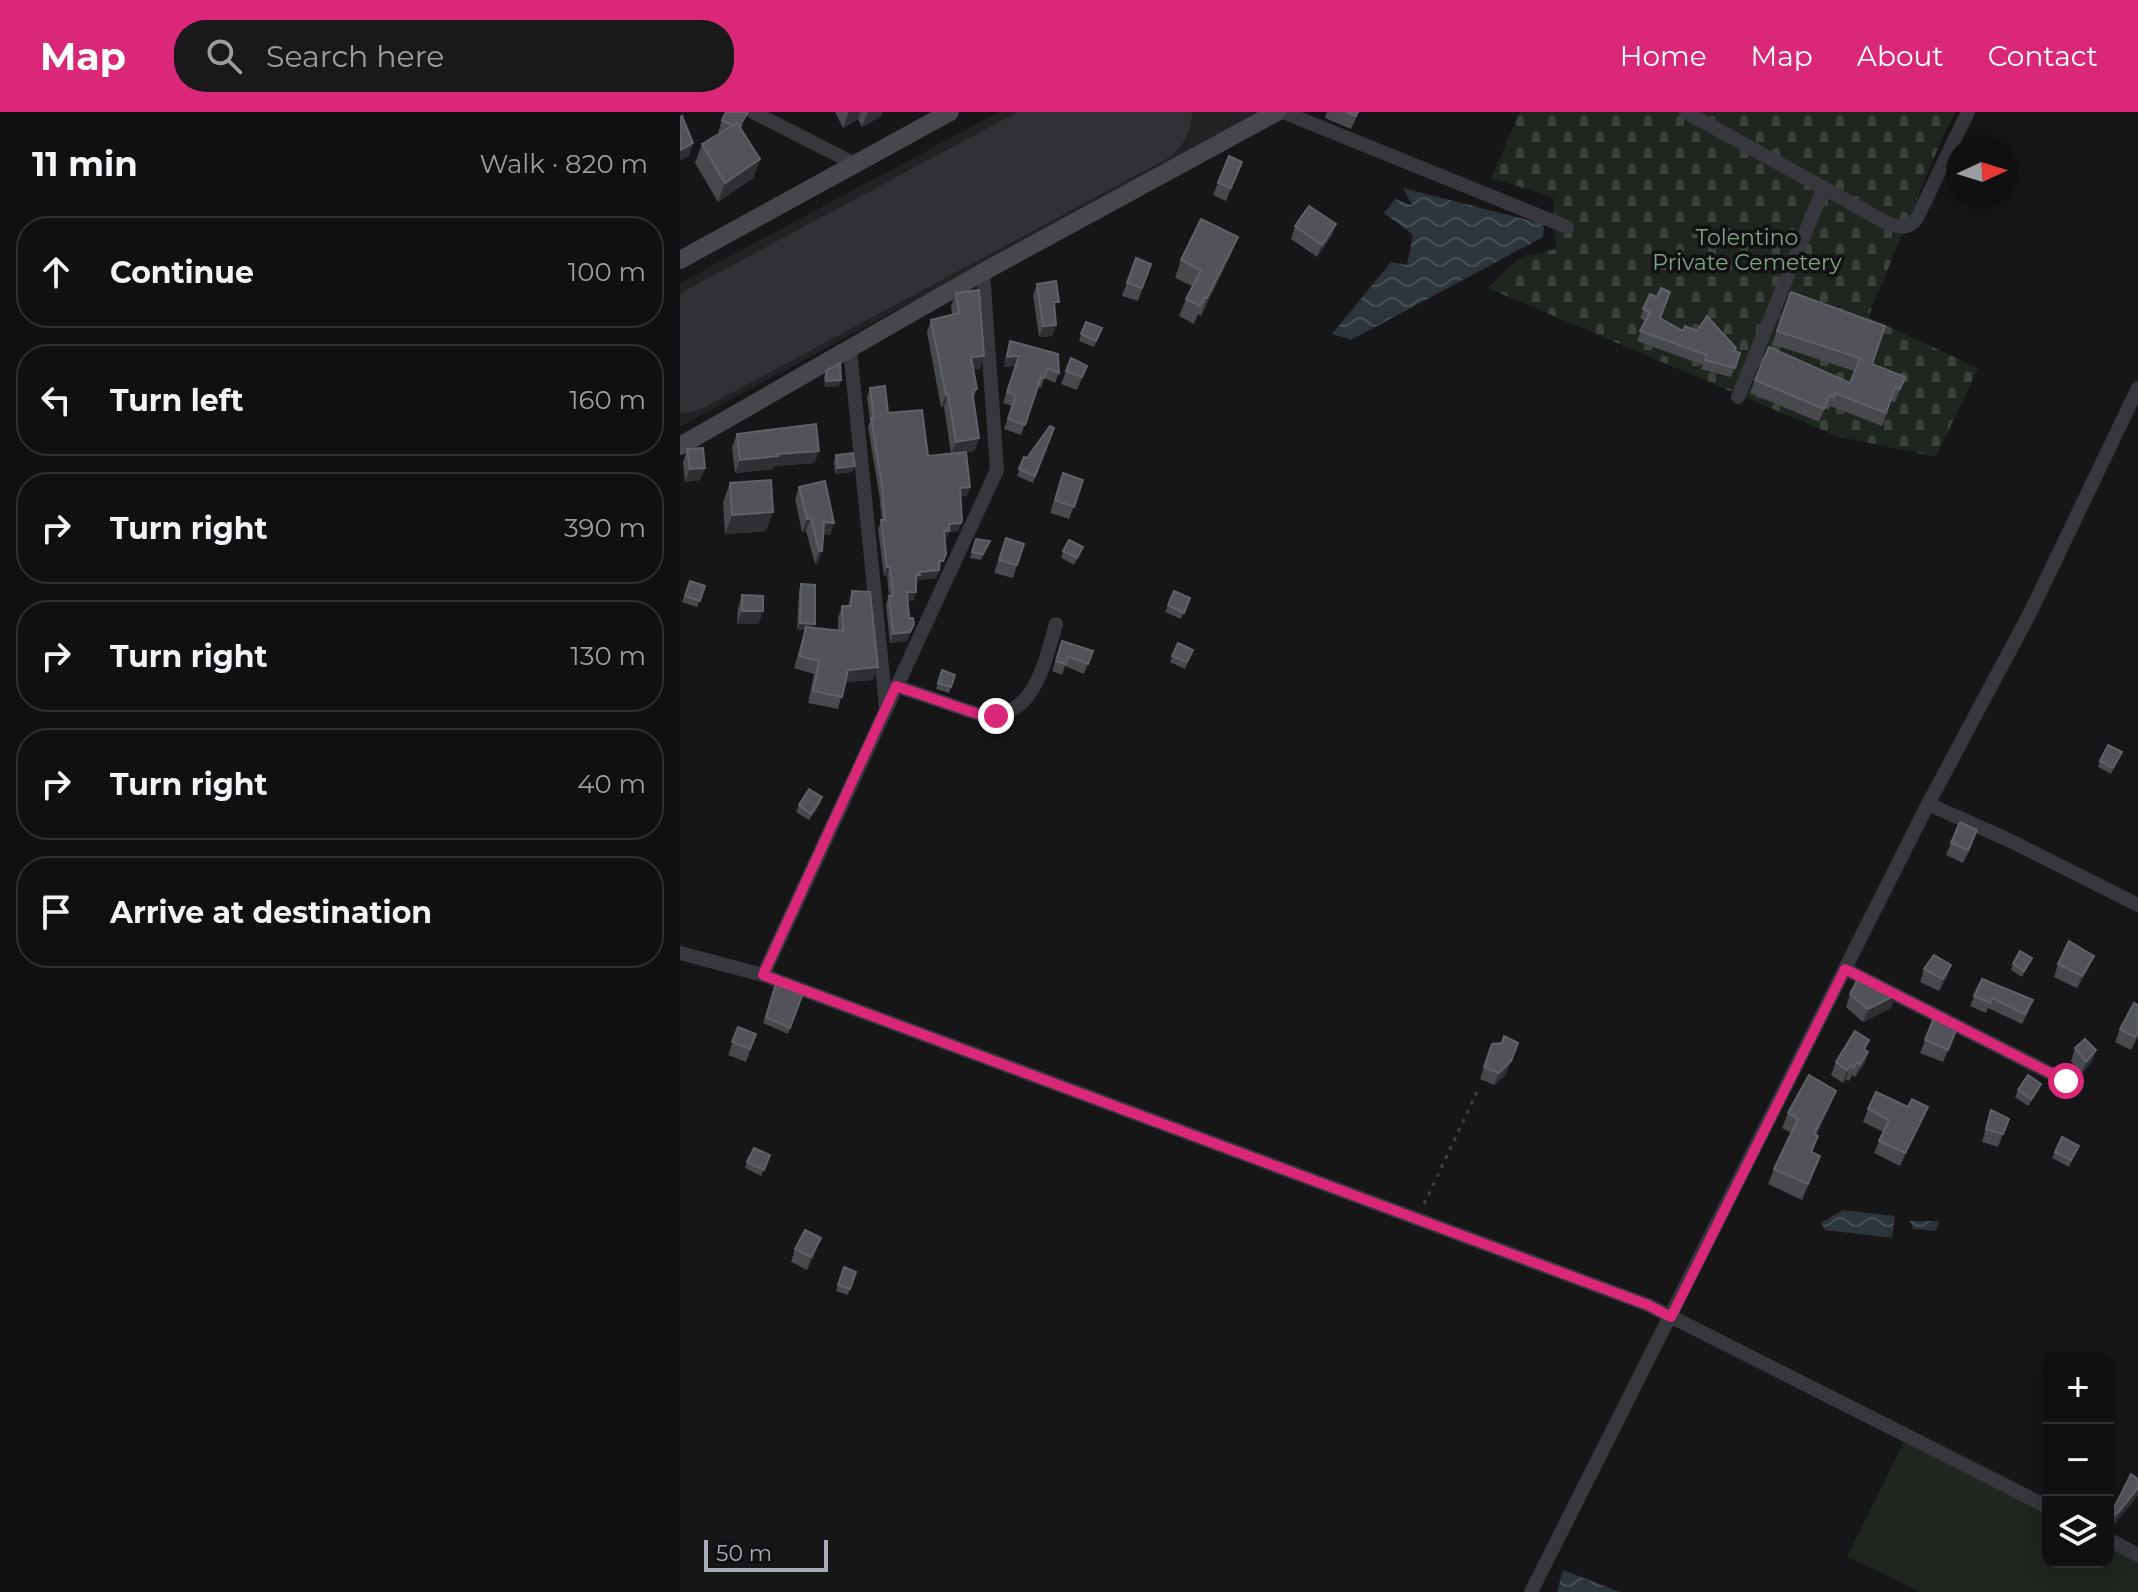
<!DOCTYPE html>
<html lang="en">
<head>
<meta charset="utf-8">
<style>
  :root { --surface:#101012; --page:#19191b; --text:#f1f3f6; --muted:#9c9d9f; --line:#303032; --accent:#db2777 }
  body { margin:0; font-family:Montserrat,sans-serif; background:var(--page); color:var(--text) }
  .controls { position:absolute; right:24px; bottom:24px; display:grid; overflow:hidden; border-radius:16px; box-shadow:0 4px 20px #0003 }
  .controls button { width:72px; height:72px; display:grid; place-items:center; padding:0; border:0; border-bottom:2px solid var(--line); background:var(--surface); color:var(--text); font:40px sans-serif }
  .compass { position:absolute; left:1266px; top:24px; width:72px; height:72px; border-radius:50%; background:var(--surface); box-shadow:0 4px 20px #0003; rotate:86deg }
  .scale { position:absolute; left:24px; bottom:20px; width:124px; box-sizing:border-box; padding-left:8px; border:4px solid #a8adb8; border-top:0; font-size:22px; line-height:28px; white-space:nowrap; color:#a8adb8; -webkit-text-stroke:6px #111113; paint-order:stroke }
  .stop { position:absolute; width:24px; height:24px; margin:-18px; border:6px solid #db2777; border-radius:50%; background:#fff }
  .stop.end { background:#db2777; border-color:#fff; box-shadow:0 2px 8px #0008 }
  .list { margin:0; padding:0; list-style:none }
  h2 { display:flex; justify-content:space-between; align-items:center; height:104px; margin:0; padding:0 32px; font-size:34px }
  h2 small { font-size:26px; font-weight:400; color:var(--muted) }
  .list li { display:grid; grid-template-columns:52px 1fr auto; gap:24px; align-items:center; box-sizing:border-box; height:112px; margin:0 16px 16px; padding:0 16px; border:2px solid var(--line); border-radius:32px }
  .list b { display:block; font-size:30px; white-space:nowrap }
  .list em { font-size:26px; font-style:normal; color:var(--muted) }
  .icon { flex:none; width:44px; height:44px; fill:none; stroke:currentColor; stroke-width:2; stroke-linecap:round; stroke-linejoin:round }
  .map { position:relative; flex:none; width:1458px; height:1480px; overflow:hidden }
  header { display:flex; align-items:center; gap:48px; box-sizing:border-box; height:112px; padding:0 40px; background:var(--accent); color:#fff }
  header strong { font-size:38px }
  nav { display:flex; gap:44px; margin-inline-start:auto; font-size:28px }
  .search { width:560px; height:72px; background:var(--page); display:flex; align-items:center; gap:20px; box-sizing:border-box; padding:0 28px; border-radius:32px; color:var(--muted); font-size:30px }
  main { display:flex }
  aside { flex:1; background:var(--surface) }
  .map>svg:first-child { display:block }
</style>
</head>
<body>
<header>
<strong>Map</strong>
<div class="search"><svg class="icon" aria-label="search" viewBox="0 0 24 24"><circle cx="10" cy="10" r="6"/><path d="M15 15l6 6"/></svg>Search here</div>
<nav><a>Home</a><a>Map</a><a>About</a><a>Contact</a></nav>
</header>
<main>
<aside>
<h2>11 min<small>Walk · 820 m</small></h2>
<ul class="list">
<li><svg class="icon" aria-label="ahead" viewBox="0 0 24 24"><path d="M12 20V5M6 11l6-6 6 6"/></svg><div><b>Continue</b></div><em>100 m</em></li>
<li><svg class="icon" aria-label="left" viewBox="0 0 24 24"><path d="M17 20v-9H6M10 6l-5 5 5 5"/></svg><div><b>Turn left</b></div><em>160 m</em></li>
<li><svg class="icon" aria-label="right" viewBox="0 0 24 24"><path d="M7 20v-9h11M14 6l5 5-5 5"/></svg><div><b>Turn right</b></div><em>390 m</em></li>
<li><svg class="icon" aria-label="right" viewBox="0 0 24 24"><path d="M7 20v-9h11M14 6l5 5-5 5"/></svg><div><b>Turn right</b></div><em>130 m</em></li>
<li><svg class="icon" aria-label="right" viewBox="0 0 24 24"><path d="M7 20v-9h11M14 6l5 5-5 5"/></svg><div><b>Turn right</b></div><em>40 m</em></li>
<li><svg class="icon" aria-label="arrive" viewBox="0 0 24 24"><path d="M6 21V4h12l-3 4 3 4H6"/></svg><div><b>Arrive at destination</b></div></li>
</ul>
</aside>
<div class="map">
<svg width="1458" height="1480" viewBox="0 0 1458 1480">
  <defs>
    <pattern id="cemetery-stones" width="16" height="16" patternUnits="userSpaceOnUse" patternTransform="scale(2)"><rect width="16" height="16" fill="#1e261f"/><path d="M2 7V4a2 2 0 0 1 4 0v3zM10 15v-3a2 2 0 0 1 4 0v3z" fill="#3c433d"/></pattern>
    <pattern id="water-waves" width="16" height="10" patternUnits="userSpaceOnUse" patternTransform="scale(2)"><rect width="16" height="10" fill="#2c353c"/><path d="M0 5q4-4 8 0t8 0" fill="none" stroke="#485056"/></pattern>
  </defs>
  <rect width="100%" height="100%" fill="#161618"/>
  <path fill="#222225" d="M319,0H585L0,315V171Z"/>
  <path fill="#1e261f" d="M1225,1328L1368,1401V1450H1428V1432L1458,1448V1480H1241L1167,1445Z"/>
  <path fill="url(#cemetery-stones)" d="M840,0H1276L1266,17L1188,205L1298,256L1256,345L1156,324L808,176L839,146L876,137L873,85L811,66Z"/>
  <g fill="url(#water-waves)">
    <path d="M723,76L864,112L863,125L671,228L652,222L711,150L727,153L733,123L704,101L715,87L732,93Z"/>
    <path d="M1163,1098L1215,1104L1212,1126L1145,1118L1141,1111Z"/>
    <path d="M1230,1109H1259L1256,1119L1233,1117Z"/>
    <path d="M883,1458L940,1480H877Z"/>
  </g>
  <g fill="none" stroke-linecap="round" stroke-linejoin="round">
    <path stroke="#303135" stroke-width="112" d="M0,245L456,0"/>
    <path stroke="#3d3f44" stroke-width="3" stroke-dasharray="4 6" stroke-linecap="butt" d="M744,1092L798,978"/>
    <g stroke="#37383d" stroke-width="14">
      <path d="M73,0L175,52"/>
      <path d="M603,0L887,115"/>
      <path d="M1006,0L1207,111C1221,116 1230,118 1238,104L1288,0"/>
      <path d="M170,237L206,595"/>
      <path d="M1058,285L1144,75"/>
      <path d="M216,574L298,602C353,612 364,553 376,512"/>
      <path d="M1248,692L1333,730L1458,793"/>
      <path d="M0,841L83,863L968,1193L1368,1395"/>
      <path d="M1165,857L1386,969"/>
      <path d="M83,863L317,358L303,160"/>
      <path d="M1428,1427L1458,1443"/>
      <path d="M851,1480L1248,692L1351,499L1458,276"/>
    </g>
    <g stroke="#45474d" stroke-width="18">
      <path d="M0,148L270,0"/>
      <path d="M0,334L303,160L597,0"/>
    </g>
  </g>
  <g fill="#47494d">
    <path d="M155,0H202L201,4L182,15L178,7L163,16Z"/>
    <path d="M647,0H679L671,17L645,6Z"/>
    <path d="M42,8L63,13L60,17L80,47L73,66L38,90L15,51L22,32L40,21L38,20Z"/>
    <path d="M562,50L546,89L533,83L538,71Z"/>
    <path d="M656,112L651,125L637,145L611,127L615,114Z"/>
    <path d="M558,125L551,142L521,204L518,202L514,212L499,204L506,187L512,174L495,166L501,148Z"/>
    <path d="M456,146L471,152L458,189L442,184Z"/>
    <path d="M357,172L375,200L376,213L372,224L359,225L353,183Z"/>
    <path d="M1111,180L1192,252L1225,265L1215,290L1211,289L1202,314L1150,294L1149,298L1145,296L1139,310L1070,281L1075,268L1170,271L1174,259L1092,232Z"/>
    <path d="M276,181L300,257H293L297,277L293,287L295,339L285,340L287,384H280L282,408L278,419L269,420L265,428L260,457L256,466L238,468L236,472V480L233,489H228L227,529L210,531L206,492L209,484L207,463L204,464L198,417L202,408L199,381L188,315L190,309L187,285L190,276L208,301L248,344L271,341L264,295H261L247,220L251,208L272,202L271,194Z"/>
    <path d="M970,182L980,206L1003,219L1060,241L1051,265L1021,257L1023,253L957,229L965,209L960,206Z"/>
    <path d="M406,210L422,216L414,235L399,229Z"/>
    <path d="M330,229L379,261L375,271L364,266L361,276L357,275L341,323L324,317L332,294L323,291L335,254L324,255L327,239Z"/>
    <path d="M391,246L407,254L397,278L381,272Z"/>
    <path d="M146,259L161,268L159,274L145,275L144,265Z"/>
    <path d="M374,316L353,371L337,364L344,345L347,346Z"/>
    <path d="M57,322L139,339L134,351L94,354V357L55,361L52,335Z"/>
    <path d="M7,337L25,356L20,368L5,370L3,350Z"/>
    <path d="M156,343L172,360L155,362L154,349Z"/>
    <path d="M383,361L403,368L389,407L370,401Z"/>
    <path d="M50,371L86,419L45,422L43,390Z"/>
    <path d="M119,375L150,423H143L142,439L137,452H135L126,419L122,420L115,387Z"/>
    <path d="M326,426L337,453L333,466L314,461Z"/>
    <path d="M296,427L310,429L301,448L290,446Z"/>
    <path d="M403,435L394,453L381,446L383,439Z"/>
    <path d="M10,469L25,474L17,495L2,490Z"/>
    <path d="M121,472L134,516L158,518V506L162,494H168L172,479L193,568L165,570L158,597L128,591L134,562L114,556L125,518H117L119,479Z"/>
    <path d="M494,479L510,486L501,507L485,500Z"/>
    <path d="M62,483L83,499L78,512H57L58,496Z"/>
    <path d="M382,529L413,539L404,562L385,554L382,563L372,559Z"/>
    <path d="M498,531L513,538L505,557L490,550Z"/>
    <path d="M262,558L275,563L269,581L256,577Z"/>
    <path d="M1442,640L1431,662L1418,655L1420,649Z"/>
    <path d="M142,685L140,692L129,708L116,700L119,693Z"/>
    <path d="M1271,731H1293L1283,751L1266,743Z"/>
    <path d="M1352,846L1342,865L1331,858L1333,852Z"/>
    <path d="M1378,852L1409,856L1397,876L1374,865Z"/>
    <path d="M1271,853L1267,865L1259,879L1240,870L1244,857Z"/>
    <path d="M1302,867L1349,898L1342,912L1308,896L1306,901L1290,894Z"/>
    <path d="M96,871L123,881L108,922L83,911Z"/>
    <path d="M1170,882L1211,896L1183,910L1166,895Z"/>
    <path d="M1458,893V924L1451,938L1435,930L1440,917Z"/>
    <path d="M1256,901L1279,911L1263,950L1240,941Z"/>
    <path d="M58,915L76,922L66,950L48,943Z"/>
    <path d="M812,932L826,962L814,973L800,967Z"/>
    <path d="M1395,936L1416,938L1411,951L1401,962L1391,949Z"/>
    <path d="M1185,938L1188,940L1184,953L1175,965L1172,963L1169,969L1166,967L1163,971L1151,963L1156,950Z"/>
    <path d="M1361,972L1359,978L1348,994L1335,985L1338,978Z"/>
    <path d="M1156,979L1150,994L1136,1023L1132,1040L1140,1044L1122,1088L1088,1072L1094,1057L1111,1021L1102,1016L1108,1001Z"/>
    <path d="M1248,995L1243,1007L1220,1054L1194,1041L1203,1020L1183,1010L1188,997Z"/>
    <path d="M1311,998L1329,1007L1318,1035L1302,1030Z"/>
    <path d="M1399,1034L1389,1055L1372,1046L1375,1040Z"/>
    <path d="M90,1043L81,1064L65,1056L67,1050Z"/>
    <path d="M115,1137L136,1139L127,1158L111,1150Z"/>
    <path d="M164,1155L176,1160L168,1183L156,1179Z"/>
    <path d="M1458,1367V1383L1432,1415L1428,1413L1432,1400Z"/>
  </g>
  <g fill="#2f3033">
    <path d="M169,0H181L178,7L163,16Z"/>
    <path d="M188,0H202L201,4L182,15Z"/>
    <path d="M13,31L9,44L0,49V38Z"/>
    <path d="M80,47L73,66L38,90L45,71Z"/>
    <path d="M656,112L651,125L637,145L642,133Z"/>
    <path d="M558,125L551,142L521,204L527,186Z"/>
    <path d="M376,213L372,224L359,225L363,214Z"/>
    <path d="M304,244L300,257L286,258L291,245Z"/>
    <path d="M339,244L335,254L324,255L327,245Z"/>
    <path d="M161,268L159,274L145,275L147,269Z"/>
    <path d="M268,282L264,295H261L266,283Z"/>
    <path d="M299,326L295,339L271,342L276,330Z"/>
    <path d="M139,339L134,351L94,354V357L55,361L60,348L98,342Z"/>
    <path d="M175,354L172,360L155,362L158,356Z"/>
    <path d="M25,356L20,368L5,370L10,357Z"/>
    <path d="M290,375L287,384L277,385L280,376Z"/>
    <path d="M93,400L86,419L45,422L52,403Z"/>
    <path d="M131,406L126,419L122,420L127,407Z"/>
    <path d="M144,410L154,411L150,423H139Z"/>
    <path d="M281,411L278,419L269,420L266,428H261L269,412Z"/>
    <path d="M139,439H142L137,452H135Z"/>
    <path d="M207,455H210L207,463L204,464Z"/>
    <path d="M259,458L256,466L238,468L237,472H233L236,463L239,460Z"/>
    <path d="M227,480H236L233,489H224Z"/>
    <path d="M62,499H83L78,512H57Z"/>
    <path d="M120,511L135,512L133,518H117Z"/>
    <path d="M234,512L227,529L210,531L213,522Z"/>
    <path d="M198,555L193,568L164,570L168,558Z"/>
    <path d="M1414,844L1409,856L1397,876L1402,864Z"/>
    <path d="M1271,853L1267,865L1259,879L1263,867Z"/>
    <path d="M1216,883L1211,896L1183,910L1188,897Z"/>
    <path d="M1416,938L1411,951L1401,962L1406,950Z"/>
    <path d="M1188,940L1184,953L1175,965L1180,953Z"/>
    <path d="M833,944L826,962L814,973L819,961Z"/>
    <path d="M1170,954L1166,967L1163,971L1167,958Z"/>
    <path d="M1156,979L1150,994L1128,1037L1134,1022Z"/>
    <path d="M1248,995L1243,1007L1220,1054L1225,1041Z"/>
    <path d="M141,1126L136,1139L127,1158L131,1145Z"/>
    <path d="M1458,1376V1383L1432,1415L1437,1402Z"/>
  </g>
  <g fill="#525359" stroke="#5f6168" stroke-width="2">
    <path d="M46,0H68L59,15L57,11L53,14L42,8Z"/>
    <path d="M666,0H678L676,4Z"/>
    <path d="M2,4L13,31L0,38V5Z"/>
    <path d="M57,11L80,47L45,71L22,32Z"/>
    <path d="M549,44L562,50L551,76L538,71Z"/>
    <path d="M629,94L656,112L642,133L615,114Z"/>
    <path d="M521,107L558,125L527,186L525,185L520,194L506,187L521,158L501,148Z"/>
    <path d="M456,146L471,152L462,176L447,171Z"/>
    <path d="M376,169L379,190H374L376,213L363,214L357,172Z"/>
    <path d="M981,176L990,180L980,206L1003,219L1005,214L1017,219L1027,204L1056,236L1054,239L1060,241L1055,256L1025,248L1027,243L960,219L970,200L963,197L970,182L977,185Z"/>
    <path d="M299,178L304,244L291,245L297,277L292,278L299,326L276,330L268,282L266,283L251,208L279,201L276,181Z"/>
    <path d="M1111,180L1205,214L1192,252L1225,265L1220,277L1215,275L1206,301L1155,281L1154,285L1150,283L1144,297L1075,268L1089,235L1170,271L1180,246L1097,219Z"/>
    <path d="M406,210L422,216L416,229L401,222Z"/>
    <path d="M330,229L378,242L379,261L368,256L364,266L361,265L345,313L328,307L336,283L327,280L339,244L327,245Z"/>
    <path d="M391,246L407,254L402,265L386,259Z"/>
    <path d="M160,251L161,268L147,269L146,259Z"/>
    <path d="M205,274L208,301L242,298L248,344L286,340L290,375L280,376L282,408L281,411L269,412V419H264L266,442L263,449H259V458L239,460L240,463H236V480H227L229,506H233L234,512L230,520L213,522L209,484H213L210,455H207L201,408H205L202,373L191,306H194L190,276Z"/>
    <path d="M136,312L139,339L98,342V344L60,348L57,322Z"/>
    <path d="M370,314L374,316L355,364L339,357L344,345L347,346Z"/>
    <path d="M23,336L25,356L10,357L7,337Z"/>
    <path d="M173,341L175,354L158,356L156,343Z"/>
    <path d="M383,361L403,368L394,395L375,388Z"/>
    <path d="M91,368L93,400L52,403L50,371Z"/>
    <path d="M145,369L154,411L144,410L142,439H139L131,406L127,407L119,375Z"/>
    <path d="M326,426L344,432L337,453L319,448Z"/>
    <path d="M296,427L310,429L303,442L292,440Z"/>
    <path d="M389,428L403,435L397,446L383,439Z"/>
    <path d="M10,469L25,474L20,489L5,484Z"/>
    <path d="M121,472L135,473V512L120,511Z"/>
    <path d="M172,479L190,480L198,555L168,558L162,585L133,579L139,549L119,544L126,515L163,519L162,494H171Z"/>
    <path d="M494,479L510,486L504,501L488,493Z"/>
    <path d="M62,483L83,484V499H62Z"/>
    <path d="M382,529L413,539L408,552L388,544L386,552L376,549Z"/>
    <path d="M498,531L513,538L507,550L492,544Z"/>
    <path d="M262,558L275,563L271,575L258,571Z"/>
    <path d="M1428,633L1442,640L1433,656L1420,649Z"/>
    <path d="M129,677L142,685L131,702L119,693Z"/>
    <path d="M1280,710L1297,718L1288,738L1271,731Z"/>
    <path d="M1389,829L1414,844L1402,864L1378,852Z"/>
    <path d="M1340,839L1352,846L1344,859L1333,852Z"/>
    <path d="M1254,843L1271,853L1263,867L1244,857Z"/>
    <path d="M1180,863L1216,883L1188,897L1170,882Z"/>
    <path d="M1302,867L1353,888L1345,902L1312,886L1310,891L1294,884Z"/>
    <path d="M96,871L123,881L110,916L86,905Z"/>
    <path d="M1454,891L1458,893V920L1455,925L1440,917Z"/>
    <path d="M1256,901L1279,911L1268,938L1245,928Z"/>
    <path d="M58,915L76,922L70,937L52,930Z"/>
    <path d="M1175,919L1189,928L1184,937L1188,940L1180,953L1177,950L1173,956L1170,954L1167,958L1156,950Z"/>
    <path d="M824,924L838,931L831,949L819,961L804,955L812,932L822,931Z"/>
    <path d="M1405,927L1416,938L1406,950L1395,936Z"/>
    <path d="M1129,963L1156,979L1134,1022L1138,1024L1131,1040L1140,1044L1128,1072L1094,1057L1118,1007L1108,1001Z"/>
    <path d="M1348,963L1361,972L1351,987L1338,978Z"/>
    <path d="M1196,980L1228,995L1232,987L1248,995L1225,1041L1199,1029L1209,1008L1188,997Z"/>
    <path d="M1311,998L1329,1007L1323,1022L1306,1017Z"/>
    <path d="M1382,1025L1399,1034L1391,1048L1375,1040Z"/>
    <path d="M74,1036L90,1043L84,1058L67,1050Z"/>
    <path d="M125,1118L141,1126L131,1145L115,1137Z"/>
    <path d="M164,1155L176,1160L170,1177L158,1173Z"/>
    <path d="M1451,1362L1458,1367V1376L1437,1402L1432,1400Z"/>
  </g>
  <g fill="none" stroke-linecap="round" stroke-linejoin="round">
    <path stroke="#db2777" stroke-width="10" d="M316,604L298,602L216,574L83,863L968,1193L991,1205L1165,857L1386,969"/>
  </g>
  <g text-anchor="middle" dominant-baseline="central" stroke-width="7" stroke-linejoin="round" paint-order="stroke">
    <g font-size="22" fill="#7fa381" stroke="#111113">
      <text x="1067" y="125">Tolentino<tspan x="1067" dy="25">Private Cemetery</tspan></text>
    </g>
  </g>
</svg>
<div class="controls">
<button>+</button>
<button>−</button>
<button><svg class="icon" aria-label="layers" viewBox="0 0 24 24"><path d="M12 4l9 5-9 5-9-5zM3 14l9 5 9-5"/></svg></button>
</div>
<svg class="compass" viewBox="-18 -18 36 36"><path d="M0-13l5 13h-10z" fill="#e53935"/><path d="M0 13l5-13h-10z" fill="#9c9d9f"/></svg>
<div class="scale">50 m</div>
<div class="stop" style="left:1386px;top:969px"></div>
<div class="stop end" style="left:316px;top:604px"></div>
</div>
</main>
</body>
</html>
